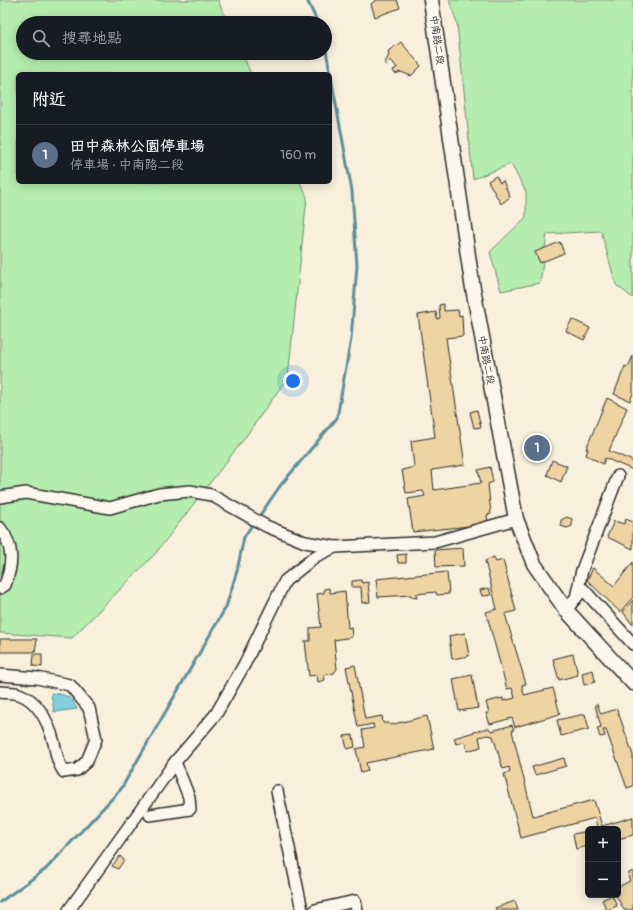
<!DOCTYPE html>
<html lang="zh-TW">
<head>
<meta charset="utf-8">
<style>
  :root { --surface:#171b24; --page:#20242c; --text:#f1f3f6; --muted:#9ea1a6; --line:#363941; --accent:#98999b }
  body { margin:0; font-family:Pangolin,"LXGW WenKai TC",sans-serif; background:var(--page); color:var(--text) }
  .controls { position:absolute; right:12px; bottom:12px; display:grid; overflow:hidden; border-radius:6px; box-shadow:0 2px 10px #0003 }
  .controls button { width:36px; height:36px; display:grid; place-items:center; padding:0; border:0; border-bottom:1px solid var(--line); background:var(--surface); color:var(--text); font:20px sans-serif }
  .you { position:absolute; left:293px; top:381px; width:14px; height:14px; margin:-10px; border:3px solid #fff; border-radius:50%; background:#1a73e8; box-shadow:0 0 0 6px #1a73e833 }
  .badge { display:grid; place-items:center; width:26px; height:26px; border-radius:50%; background:var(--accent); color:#fff; font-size:13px; font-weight:700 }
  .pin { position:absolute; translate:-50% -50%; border:2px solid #fff; box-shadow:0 1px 4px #0006 }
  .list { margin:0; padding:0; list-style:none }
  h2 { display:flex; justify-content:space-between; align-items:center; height:52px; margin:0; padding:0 16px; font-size:17px }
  h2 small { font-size:13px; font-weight:400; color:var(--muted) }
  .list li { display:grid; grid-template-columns:26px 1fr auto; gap:12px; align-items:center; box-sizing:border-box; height:60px; padding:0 16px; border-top:1px solid var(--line) }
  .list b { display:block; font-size:15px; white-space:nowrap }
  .list p { margin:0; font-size:13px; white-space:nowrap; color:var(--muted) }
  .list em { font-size:13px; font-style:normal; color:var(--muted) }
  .icon { flex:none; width:22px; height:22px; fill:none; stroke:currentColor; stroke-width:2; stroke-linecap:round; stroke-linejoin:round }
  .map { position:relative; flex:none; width:633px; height:910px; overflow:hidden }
  .search { position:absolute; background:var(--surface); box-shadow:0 2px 10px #0003; left:16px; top:16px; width:316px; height:44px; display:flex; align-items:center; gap:10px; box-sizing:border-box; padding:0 14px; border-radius:22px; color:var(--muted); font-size:15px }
  .panel { position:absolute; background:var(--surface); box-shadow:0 2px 10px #0003; left:16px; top:72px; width:316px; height:112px; border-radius:6px }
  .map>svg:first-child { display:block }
</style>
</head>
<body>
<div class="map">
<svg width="633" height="910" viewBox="0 0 633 910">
  <rect width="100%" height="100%" fill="#f8f0dd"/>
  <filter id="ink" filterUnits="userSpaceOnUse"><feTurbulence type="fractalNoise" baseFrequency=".025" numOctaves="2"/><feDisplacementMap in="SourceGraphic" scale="8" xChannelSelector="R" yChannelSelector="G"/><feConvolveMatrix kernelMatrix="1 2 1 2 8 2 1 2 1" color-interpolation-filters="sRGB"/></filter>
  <g filter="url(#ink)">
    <g fill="#b5ecaf" stroke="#708c6d">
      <path d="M0,0H218L228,23H23V53H242L251,74H18V182H300L307,197L288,377L244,439L155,554L72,638L0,633Z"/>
      <path d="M449,0H633V298L616,285L601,231L547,234L540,283L501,291L490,252L526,217V192L511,164L473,179L457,23Z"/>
    </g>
    <path fill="#81d0dd" stroke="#5f8e96" d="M51,693C65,695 70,694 77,709L54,712Z"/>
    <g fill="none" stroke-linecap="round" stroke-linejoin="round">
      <g stroke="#5f8e96" stroke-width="3">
        <path d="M307,0L318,23"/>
        <path d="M258,518L280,486L337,418L351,339L357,266L352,191L325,45"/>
        <path d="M0,902L46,869L121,789L226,607L237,571L244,537L254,522"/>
      </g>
    </g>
    <g fill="#edd4a2" stroke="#2b2b2b">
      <path d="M376,0H397L400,8L375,17L371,4Z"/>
      <path d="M401,42L421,66L411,76L401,72L395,74L393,70L397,68L391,60L386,65L385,63L389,55L388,51Z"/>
      <path d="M496,176L500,183L503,181L510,197L501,204L488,181Z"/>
      <path d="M560,242L564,253L540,263L535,252Z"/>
      <path d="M444,304V311L458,310L459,316L462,315L463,336L446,338L465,465L432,470L434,490L481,483L478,470L490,467L493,482L488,484L491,514L487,515L488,524L413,532L408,499L425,496L423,491L406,493L402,470L414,467L411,441L435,437L418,315L436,312L437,319L440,318L439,305Z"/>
      <path d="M572,319L590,328L584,340L566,331Z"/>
      <path d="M633,356V393L630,401L614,394L625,366L628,367Z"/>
      <path d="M607,398L627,408L609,451L633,461V470L605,458L603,464L586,455L588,449H586Z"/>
      <path d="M477,410L481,427L474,428L470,412Z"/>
      <path d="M552,460L567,466L561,482L547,475Z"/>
      <path d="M567,517L572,519V526L567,528L561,526V520Z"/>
      <path d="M626,519L633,522V549L607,537L614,521L624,524Z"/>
      <path d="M463,548L464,566L436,567L435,550Z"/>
      <path d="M406,554V563H398L397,555Z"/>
      <path d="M494,557L496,562L503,560L516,611L505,614L526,684L522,685L524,695L553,688L560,714L515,727L512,718L490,724L486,713H489L486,702L503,698V701L515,698L512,688L507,689L486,612L497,609L485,561Z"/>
      <path d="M633,562V597L620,612L587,580L593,568L614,586Z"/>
      <path d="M447,572L449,594L437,595L436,592L416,594L417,598L411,597V595L378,597L376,579Z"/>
      <path d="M361,580L362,583L368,582L370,602L362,603L361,587H352V581Z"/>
      <path d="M329,588L330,593L345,591L348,628L351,627L352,637L334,640L337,669L334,673L324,675L325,680L318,682L317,675L309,676L305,641H310V628L321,627L317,594L324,593V589Z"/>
      <path d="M489,588L491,595L482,596L480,590Z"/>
      <path d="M633,600V624H632L623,612Z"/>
      <path d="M465,633L469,656L452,659L449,636Z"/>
      <path d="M0,639H37L35,652H0Z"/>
      <path d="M34,654H42V667L33,666Z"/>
      <path d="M573,654L578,675L559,680L553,659Z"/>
      <path d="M355,665L365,719L382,716L383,723H389L390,725L427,716L434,749L366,763L368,771L361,773L356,749L365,747L362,730L374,728L373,724L358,727L346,667Z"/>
      <path d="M593,670L595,682L584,685L582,673Z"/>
      <path d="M472,675L478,708L459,711L453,679Z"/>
      <path d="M597,704L601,714L617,709L633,755V786L627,788L606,730H603L605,736L600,737L597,728L601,727L595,705Z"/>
      <path d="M585,714L589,729L561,736L557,720Z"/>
      <path d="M512,725L514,730L512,731L533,816L594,800L602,826L633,817V835L618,839V829H596L597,827L595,818L521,838L504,774L510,772L509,767L503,769L493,736L487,735L479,737L481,747L467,751L465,742L456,744L454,738L488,728L492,731Z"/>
      <path d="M353,735L355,747L347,749L344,736Z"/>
      <path d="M564,758L566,766L535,775L532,767Z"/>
      <path d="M588,831V846L576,849L573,834Z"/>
      <path d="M120,856L124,860L118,869L112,866Z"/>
      <path d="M633,871V910H624L616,895H618V887L630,881L628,876L629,873Z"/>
      <path d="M612,895L617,906L607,910L602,900Z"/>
      <path d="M515,901L518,910H496L495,908Z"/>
    </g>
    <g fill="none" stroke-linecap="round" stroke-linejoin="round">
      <defs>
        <g id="minor">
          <path d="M0,497L26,493L110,508L159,494L190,491L211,495L266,526L305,542L335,547L435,542L516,519"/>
          <path d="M0,528C14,546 13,564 5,585L0,588"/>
          <path d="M576,598L582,570L618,476"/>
          <path d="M566,610L583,589L633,644"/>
          <path d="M0,675L37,678L70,685L89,708L96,739L87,761L77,770L64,772C58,764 56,753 54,743C49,724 39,701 19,694C13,692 6,693 0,692"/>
          <path d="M277,791L302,910"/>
          <path d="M150,815L190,809L189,797L175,762"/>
          <path d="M69,910L175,762L216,714L244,665L285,581L316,556L335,547"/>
          <path d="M315,910L355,901L357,910"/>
        </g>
        <path id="major" d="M431,0L472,283L516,519L534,564L566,610L633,683"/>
      </defs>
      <use href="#minor" stroke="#2b2b2b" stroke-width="14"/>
      <use href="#major" stroke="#2b2b2b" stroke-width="17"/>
      <use href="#minor" stroke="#fbf7ec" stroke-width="11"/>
      <use href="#major" stroke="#fbf7ec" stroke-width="14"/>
    </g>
  </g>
  <g text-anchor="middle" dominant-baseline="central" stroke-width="3" stroke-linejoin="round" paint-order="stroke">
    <g font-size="10" fill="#2b2b2b" stroke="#fbf7ec">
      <text transform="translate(437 40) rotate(82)">中南路二段</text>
      <text transform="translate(486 360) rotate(79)">中南路二段</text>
    </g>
  </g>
</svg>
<div class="controls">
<button>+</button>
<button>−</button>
</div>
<div class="you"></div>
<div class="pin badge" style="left:537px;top:448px;background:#5c6f8a">1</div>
<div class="search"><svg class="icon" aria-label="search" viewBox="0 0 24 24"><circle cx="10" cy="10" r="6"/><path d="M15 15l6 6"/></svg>搜尋地點</div>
<section class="panel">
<h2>附近<small></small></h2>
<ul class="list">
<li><span class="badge" style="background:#5c6f8a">1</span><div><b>田中森林公園停車場</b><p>停車場 · 中南路二段</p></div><em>160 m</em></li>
</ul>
</section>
</div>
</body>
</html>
